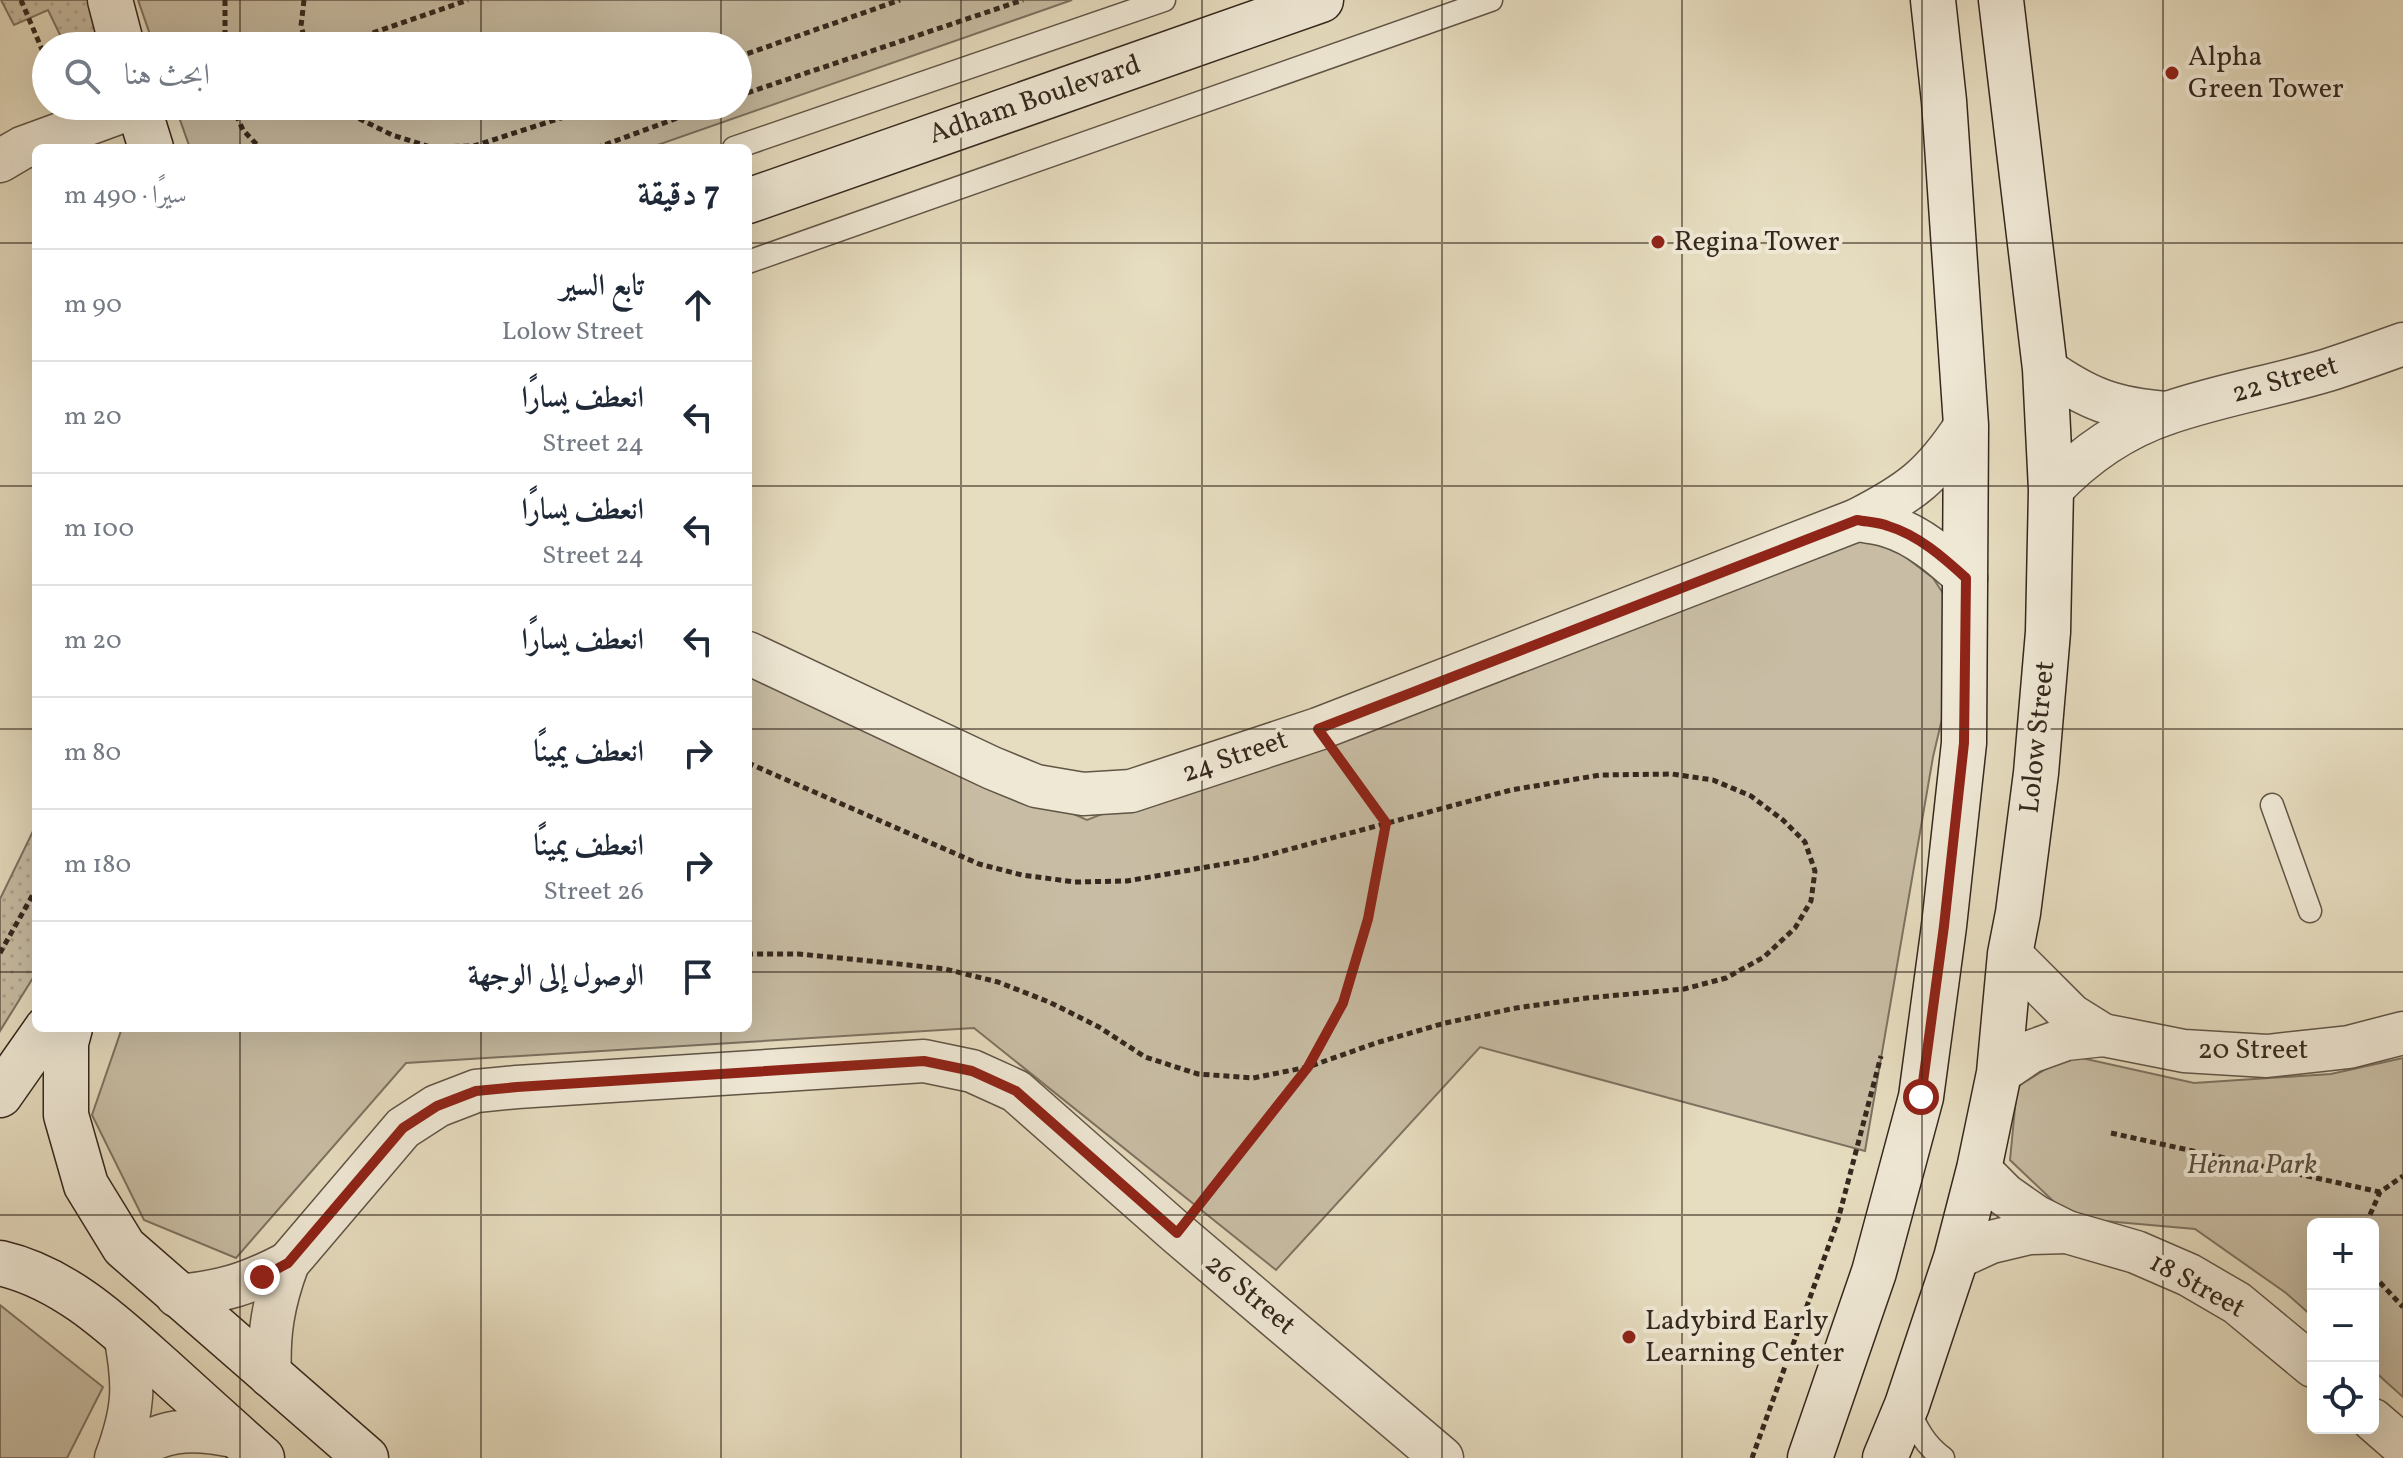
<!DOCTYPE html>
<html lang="ar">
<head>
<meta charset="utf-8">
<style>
  :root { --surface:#fff; --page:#f2f2f3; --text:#1f2937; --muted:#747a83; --line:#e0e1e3 }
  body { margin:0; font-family:Vollkorn,Amiri,serif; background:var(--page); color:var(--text); direction:rtl }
  .controls { position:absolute; right:24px; bottom:24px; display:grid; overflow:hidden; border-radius:12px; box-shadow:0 8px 32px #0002 }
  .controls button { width:72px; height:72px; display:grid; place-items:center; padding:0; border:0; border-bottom:2px solid var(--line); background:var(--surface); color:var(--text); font:40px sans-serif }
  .stop { position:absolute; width:24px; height:24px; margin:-18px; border:6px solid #8f2418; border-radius:50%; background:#fff }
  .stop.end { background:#8f2418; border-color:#fff; box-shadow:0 2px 8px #0008 }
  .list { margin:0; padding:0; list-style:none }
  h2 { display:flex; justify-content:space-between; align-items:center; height:104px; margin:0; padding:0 32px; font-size:34px }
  h2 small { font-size:26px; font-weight:400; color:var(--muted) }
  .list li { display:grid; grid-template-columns:52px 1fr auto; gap:24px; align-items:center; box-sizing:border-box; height:112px; padding:0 32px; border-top:2px solid var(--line) }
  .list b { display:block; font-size:30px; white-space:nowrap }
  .list p { margin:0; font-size:26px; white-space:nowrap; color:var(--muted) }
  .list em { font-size:26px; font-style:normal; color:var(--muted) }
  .icon { flex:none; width:44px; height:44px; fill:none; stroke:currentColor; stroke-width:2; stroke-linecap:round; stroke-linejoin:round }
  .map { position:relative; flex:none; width:2403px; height:1458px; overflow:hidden; direction:ltr }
  .search { position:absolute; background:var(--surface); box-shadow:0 8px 32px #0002; left:32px; top:32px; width:720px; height:88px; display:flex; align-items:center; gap:20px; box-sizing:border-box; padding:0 28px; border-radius:44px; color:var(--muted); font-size:30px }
  .panel { position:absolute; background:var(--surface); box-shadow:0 8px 32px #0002; left:32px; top:144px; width:720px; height:888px; border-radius:12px; direction:rtl }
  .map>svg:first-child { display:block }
</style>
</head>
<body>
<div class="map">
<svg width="2403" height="1458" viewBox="0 0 2403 1458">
  <defs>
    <pattern id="grass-dots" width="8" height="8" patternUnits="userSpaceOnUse" patternTransform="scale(2)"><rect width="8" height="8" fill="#c8bda4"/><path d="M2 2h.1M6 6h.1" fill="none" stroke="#aca28d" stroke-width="1.8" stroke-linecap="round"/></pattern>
  </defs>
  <rect width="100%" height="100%" fill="#e6dcbf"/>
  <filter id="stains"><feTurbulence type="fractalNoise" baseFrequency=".0025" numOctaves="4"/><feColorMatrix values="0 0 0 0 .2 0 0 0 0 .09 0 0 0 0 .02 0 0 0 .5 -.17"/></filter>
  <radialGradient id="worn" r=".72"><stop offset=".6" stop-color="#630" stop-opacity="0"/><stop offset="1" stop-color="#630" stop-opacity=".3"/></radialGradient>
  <g fill="url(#grass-dots)" stroke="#7e7261" stroke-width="2">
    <path d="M1,0H97L109,46H82L78,35L63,41L48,10L14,25Z"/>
    <path d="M36,825V973L0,1031V899Z"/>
  </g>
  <g fill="#c8bda4" stroke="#7e7261" stroke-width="2">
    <path d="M138,0H1072L649,148H190L175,106H738V46H154Z"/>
    <path d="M1857,520L1933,578L1956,613L1959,647L1933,757L1865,1151L1480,1047L1276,1270L974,1028L406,1063L236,1258L144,1220L92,1115L122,1028H748V671L1087,820Z"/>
    <path d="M2068,1055L2194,1083L2331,1074L2403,1058V1397L2373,1370V1224H2313V1317L2286,1293L2195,1229L2071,1218L2010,1160L2017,1087Z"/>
    <path d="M0,1305L103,1387L67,1458H0Z"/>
  </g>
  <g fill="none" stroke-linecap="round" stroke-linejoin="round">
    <defs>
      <g id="lane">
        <path d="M734,148L1164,0"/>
        <path d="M748,262L1491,0"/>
        <path d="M2272,805L2310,911"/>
        <path d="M1908,1408C1916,1428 1925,1445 1943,1458"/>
      </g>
      <g id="street">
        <path d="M0,161L22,148L137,106"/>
        <path d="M2045,369C2088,399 2114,409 2167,413"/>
        <path d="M2051,490C2083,456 2123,428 2168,413C2220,395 2275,386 2328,370C2353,362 2378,353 2403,344"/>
        <path d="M1857,520C1867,522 1878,522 1888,526C1918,535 1943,557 1966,578"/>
        <path d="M748,653L992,768L1036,786L1083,794L1131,791L1318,729L1857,520C1910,493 1933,476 1966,425"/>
        <path d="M2010,954L2071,1015L2103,1035"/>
        <path d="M1999,1073L2030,1052L2066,1039L2103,1035L2184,1051L2267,1056L2349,1047L2403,1033"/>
        <path d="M1979,1169L2005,1195L2035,1216L2067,1232L2136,1252L2189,1275L2237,1303L2313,1366"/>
        <path d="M1956,1258L1991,1242L2029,1233L2067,1232"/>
        <path d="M177,1296C222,1292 248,1284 288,1263"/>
        <path d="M270,1376C268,1334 273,1303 288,1263L403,1128L437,1106L476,1091L517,1087L924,1061L972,1071L1016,1091L1177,1233L1442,1458"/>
        <path d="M2373,1420L2403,1446"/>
        <path d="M116,1458C134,1410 135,1385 125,1335"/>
        <path d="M118,1458C162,1429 187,1426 238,1437"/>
      </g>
      <g id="secondary">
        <path d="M110,0L122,46"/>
        <path d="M138,106L151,148"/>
        <path d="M748,201L1321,0"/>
        <path d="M70,1028L66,1043V1115L86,1185L124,1247L366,1458"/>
        <path d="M0,1095L47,1028"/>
        <path d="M0,1263C65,1278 114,1325 162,1368C195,1398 228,1428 262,1458"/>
        <path d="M1810,1458L1874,1272L1921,1097L1944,926L1964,743L1966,425L1944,101L1933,0"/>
        <path d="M1885,1458L1907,1405L1956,1258L1979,1169L1999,1073L2010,954L2018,913L2036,773L2048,632L2051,490L2045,369L2001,0"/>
      </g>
    </defs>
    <use href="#lane" stroke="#615546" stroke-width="25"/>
    <use href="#street" stroke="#615546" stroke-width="45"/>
    <use href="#secondary" stroke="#35281e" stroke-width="47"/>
    <g stroke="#35281e" stroke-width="5" stroke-dasharray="6 4" stroke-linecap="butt">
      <path d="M21,0L46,59"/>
      <path d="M225,0V46"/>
      <path d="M304,0L301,26L307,46"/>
      <path d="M335,46L468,0"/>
      <path d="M738,57L900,0"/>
      <path d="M738,96L1023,0"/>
      <path d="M232,106L243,130L260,148"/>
      <path d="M344,106L350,114L392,135L430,147L474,146L598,106"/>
      <path d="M596,148L710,106"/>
      <path d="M748,763L979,864L1022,875L1075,882L1127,881L1253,859L1511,790L1600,775L1672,774L1713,780L1751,796L1783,820L1805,842L1815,871L1811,901L1795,928L1764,957L1726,978L1684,989L1587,998L1516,1008L1445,1023L1376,1043L1308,1067L1253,1078L1198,1074L1145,1057L1099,1027L1049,1002L998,982L945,969L890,963L799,954H748"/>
      <path d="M0,953L36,889"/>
      <path d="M2111,1133L2380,1192"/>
      <path d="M1202,1201L1308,1067L1343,1003L1368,919L1386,823L1343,763"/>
      <path d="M2366,1224L2380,1192L2403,1176"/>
      <path d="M2373,1275L2403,1307"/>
      <path d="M1752,1458L1838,1220L1881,1056"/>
    </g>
    <use href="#lane" stroke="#efe8d5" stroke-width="22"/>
    <use href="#street" stroke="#efe8d5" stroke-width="42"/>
    <use href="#secondary" stroke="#efe8d5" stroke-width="44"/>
  </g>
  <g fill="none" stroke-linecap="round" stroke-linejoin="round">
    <path stroke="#8f2418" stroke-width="10" d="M262,1277L288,1263L403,1128L437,1106L476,1091L517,1087L924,1061L972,1071L1016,1091L1177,1233L1308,1067L1343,1003L1368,919L1386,823L1318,729L1857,520C1867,522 1878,522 1888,526C1918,535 1943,557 1966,578L1964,743L1944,926L1921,1097"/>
  </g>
  <path fill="none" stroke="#35281e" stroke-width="2" stroke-opacity="0.55" d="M240,0V46M481,0V46M721,0V46M961,0V1458M1202,0V1458M1442,0V1458M1682,0V1458M1922,0V1458M2163,0V1458M240,106V148M481,106V148M721,106V148M0,243H36M748,243H2403M0,486H36M748,486H2403M0,729H36M748,729H2403M0,972H36M748,972H2403M240,1028V1458M481,1028V1458M721,1028V1458M0,1215H2403"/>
  <g fill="#8f2418" stroke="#efe8d5" stroke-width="3">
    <circle cx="2172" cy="73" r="8"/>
    <circle cx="1658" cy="242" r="8"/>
    <circle cx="1629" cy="1337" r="8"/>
  </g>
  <g text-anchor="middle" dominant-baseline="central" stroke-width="8" stroke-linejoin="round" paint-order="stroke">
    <g font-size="28" fill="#35281e" stroke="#efe8d5" text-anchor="start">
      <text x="2188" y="57">Alpha<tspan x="2188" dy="32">Green Tower</tspan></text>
      <text x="1674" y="242">Regina Tower</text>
      <text x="1645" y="1321">Ladybird Early<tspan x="1645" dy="32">Learning Center</tspan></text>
    </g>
    <g font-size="28" fill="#35281e" stroke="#efe8d5">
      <text transform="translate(1035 100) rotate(-19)">Adham Boulevard</text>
      <text transform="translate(2285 380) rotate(-16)">22 Street</text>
      <text transform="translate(2038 737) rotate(-84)">Lolow Street</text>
      <text transform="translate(1235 757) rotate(-19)">24 Street</text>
      <text x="2253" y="1050">20 Street</text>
      <text transform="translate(2197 1286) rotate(29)">18 Street</text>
      <text transform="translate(1250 1295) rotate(40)">26 Street</text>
    </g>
    <g font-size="28" font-style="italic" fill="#5a4d40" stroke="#efe8d5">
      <text x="2252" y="1165">Henna Park</text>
    </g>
  </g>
  <rect width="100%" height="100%" filter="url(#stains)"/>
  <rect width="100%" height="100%" fill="url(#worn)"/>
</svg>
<div class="controls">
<button>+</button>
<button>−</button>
<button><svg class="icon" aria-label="locate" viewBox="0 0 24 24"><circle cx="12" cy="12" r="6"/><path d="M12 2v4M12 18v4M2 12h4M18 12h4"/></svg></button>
</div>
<div class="stop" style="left:1921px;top:1097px"></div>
<div class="stop end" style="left:262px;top:1277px"></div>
<div class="search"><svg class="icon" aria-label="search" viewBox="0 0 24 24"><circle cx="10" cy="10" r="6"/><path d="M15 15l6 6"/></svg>ابحث هنا</div>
<section class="panel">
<h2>7 دقيقة<small>سيرًا · 490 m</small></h2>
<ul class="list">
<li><svg class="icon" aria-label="ahead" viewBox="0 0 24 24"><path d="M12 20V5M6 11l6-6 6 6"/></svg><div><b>تابع السير</b><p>Lolow Street</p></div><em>90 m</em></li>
<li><svg class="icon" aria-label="left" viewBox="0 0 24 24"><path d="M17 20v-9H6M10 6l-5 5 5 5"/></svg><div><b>انعطف يسارًا</b><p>24 Street</p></div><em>20 m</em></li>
<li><svg class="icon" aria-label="left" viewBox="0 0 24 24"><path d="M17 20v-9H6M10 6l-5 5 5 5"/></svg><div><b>انعطف يسارًا</b><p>24 Street</p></div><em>100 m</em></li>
<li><svg class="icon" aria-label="left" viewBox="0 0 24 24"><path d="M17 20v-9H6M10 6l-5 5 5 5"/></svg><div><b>انعطف يسارًا</b></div><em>20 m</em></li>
<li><svg class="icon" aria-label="right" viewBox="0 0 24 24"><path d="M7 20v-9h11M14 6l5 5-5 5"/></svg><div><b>انعطف يمينًا</b></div><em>80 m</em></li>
<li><svg class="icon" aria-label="right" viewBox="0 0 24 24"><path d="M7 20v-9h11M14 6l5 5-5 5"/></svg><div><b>انعطف يمينًا</b><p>26 Street</p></div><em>180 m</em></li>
<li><svg class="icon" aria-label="arrive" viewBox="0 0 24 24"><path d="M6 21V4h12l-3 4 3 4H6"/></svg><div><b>الوصول إلى الوجهة</b></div></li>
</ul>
</section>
</div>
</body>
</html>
